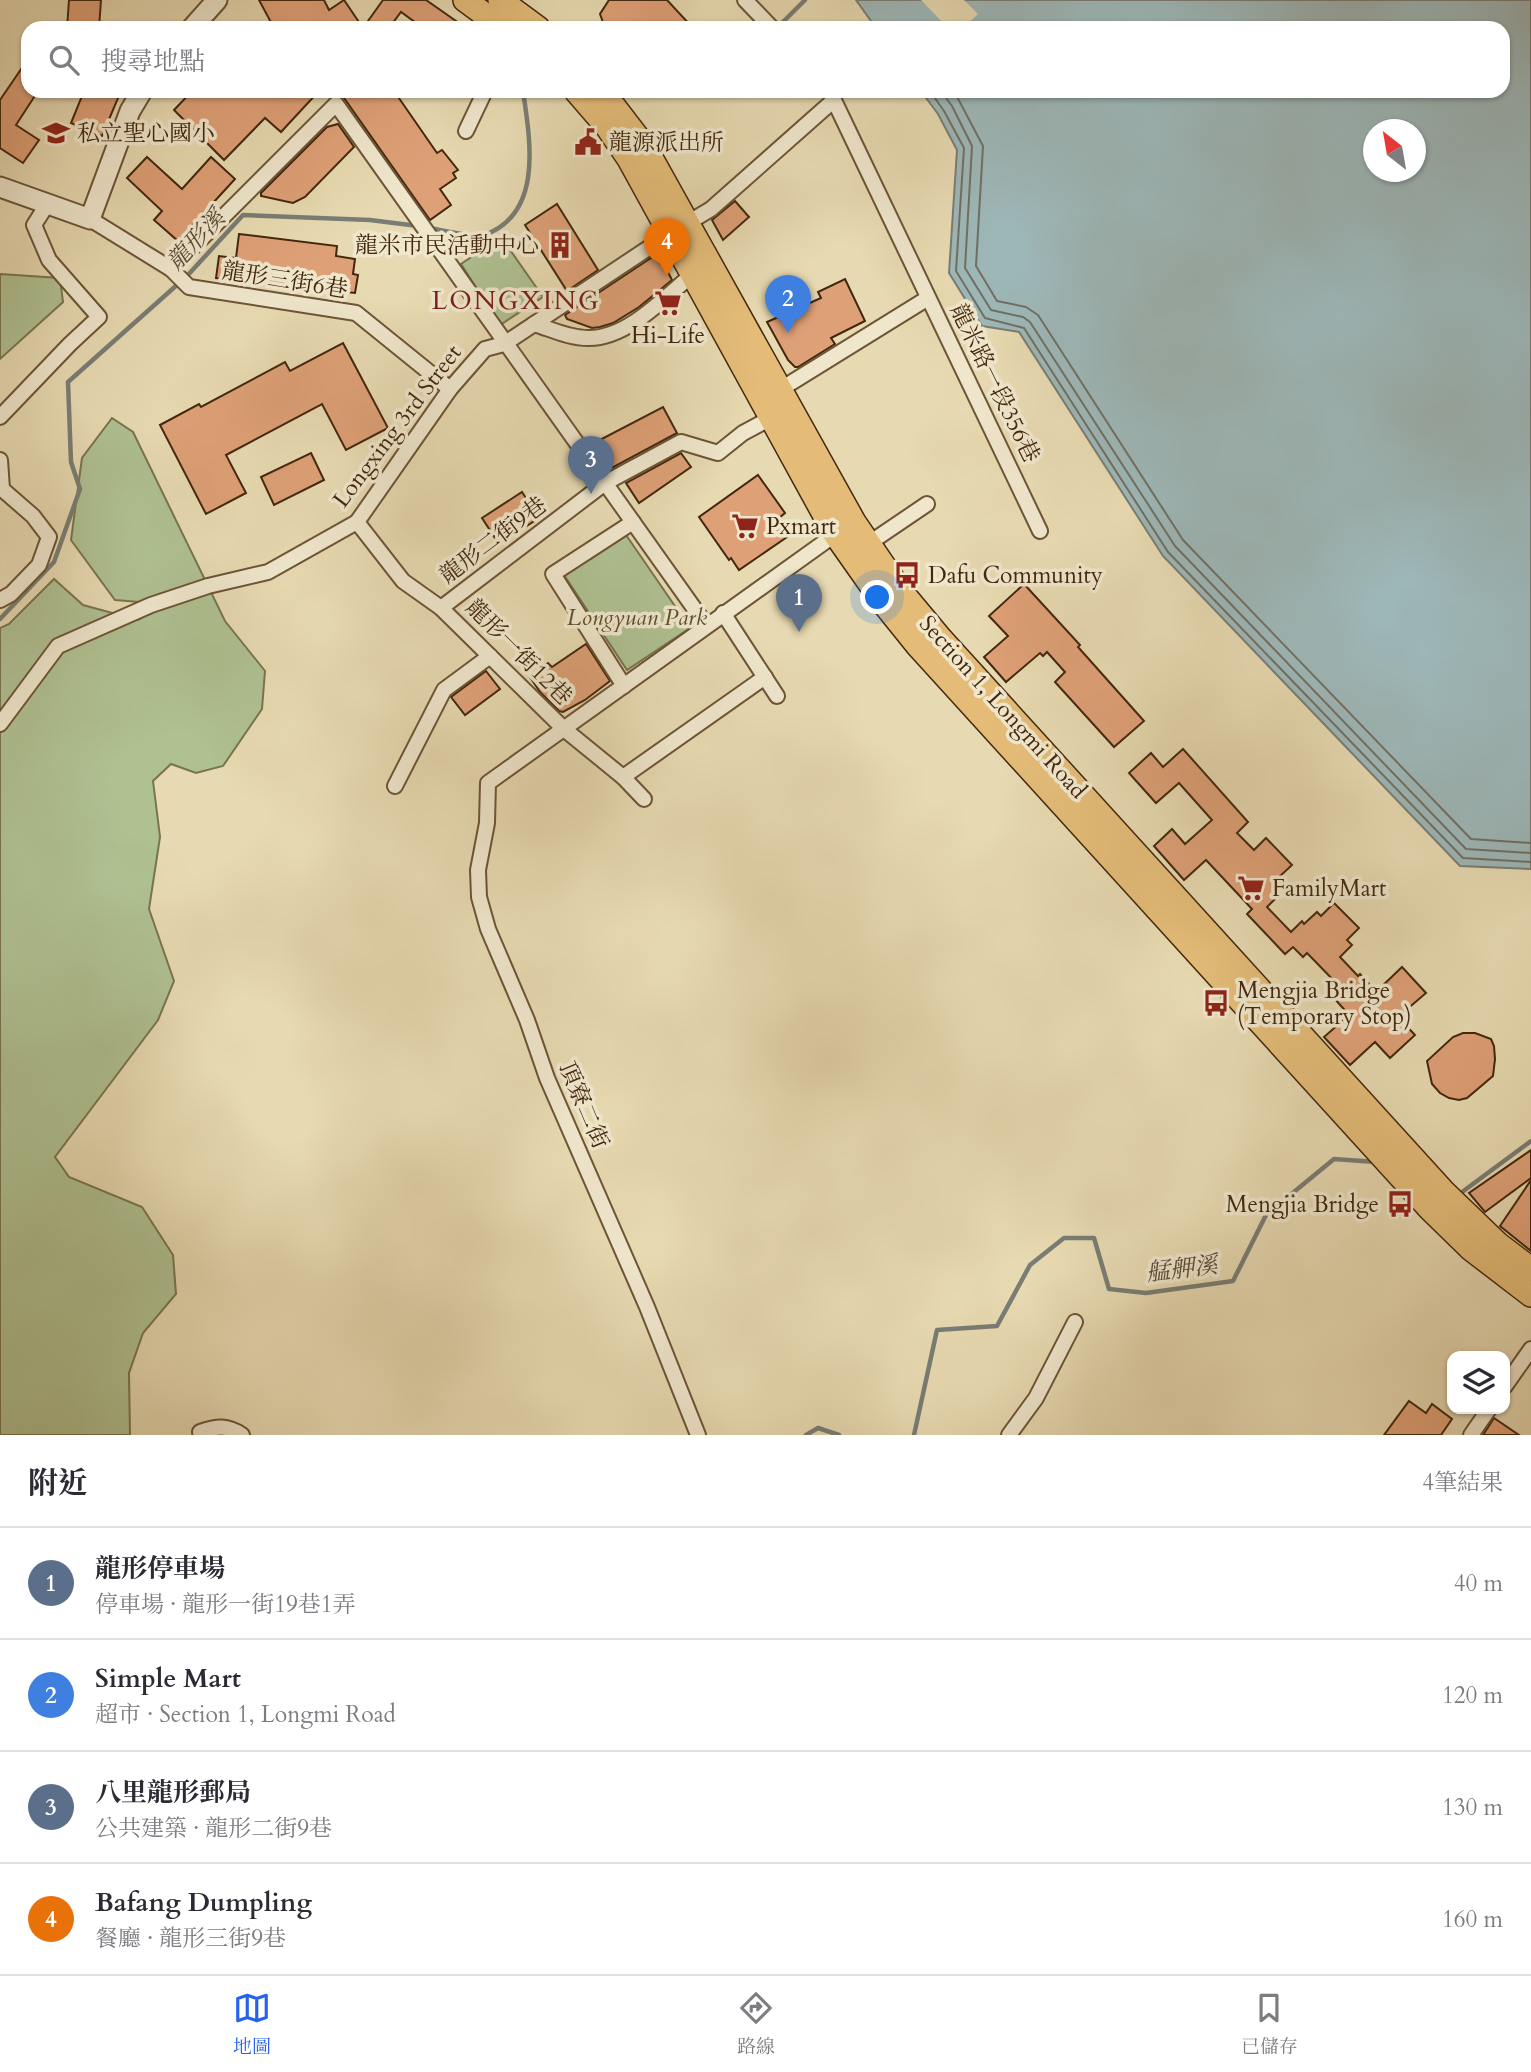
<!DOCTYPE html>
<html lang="zh-TW">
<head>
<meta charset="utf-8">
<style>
  :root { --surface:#fff; --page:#f7f7f7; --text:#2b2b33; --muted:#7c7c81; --line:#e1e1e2; --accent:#2563eb }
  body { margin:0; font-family:Cardo,"Noto Serif TC",serif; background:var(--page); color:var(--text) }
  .controls { position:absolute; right:21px; bottom:21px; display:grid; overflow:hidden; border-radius:14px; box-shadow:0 2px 5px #0004 }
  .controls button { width:63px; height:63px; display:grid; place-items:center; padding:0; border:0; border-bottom:2px solid var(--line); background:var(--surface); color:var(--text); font:35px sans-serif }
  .compass { position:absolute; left:1363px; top:119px; width:63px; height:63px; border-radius:50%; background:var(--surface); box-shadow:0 2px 5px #0004; rotate:329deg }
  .you { position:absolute; left:878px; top:598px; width:24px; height:24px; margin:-18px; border:5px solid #fff; border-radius:50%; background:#1a73e8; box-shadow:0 0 0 10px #1a73e833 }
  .badge { display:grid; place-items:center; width:46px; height:46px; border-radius:50%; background:var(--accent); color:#fff; font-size:23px; font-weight:700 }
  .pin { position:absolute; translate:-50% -58px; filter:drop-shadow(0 2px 4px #0008) }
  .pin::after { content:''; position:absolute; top:37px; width:24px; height:21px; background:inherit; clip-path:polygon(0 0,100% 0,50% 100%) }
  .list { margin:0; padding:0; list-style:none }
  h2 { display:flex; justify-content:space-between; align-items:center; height:91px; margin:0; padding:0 28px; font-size:30px }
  h2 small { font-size:23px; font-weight:400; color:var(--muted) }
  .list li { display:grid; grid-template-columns:46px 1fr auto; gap:21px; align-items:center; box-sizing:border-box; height:112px; padding:0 28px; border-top:2px solid var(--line) }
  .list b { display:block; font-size:26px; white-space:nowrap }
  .list p { margin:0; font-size:23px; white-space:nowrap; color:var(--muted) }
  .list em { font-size:23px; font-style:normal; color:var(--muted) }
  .icon { flex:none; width:38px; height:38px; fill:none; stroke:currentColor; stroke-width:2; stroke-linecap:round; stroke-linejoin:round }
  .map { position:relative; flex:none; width:1531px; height:1435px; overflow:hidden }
  .search { position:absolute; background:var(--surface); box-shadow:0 2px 5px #0004; left:21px; right:21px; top:21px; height:77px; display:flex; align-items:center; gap:18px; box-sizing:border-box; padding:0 24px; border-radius:21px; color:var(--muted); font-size:26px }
  .sheet { height:539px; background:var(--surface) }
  nav { display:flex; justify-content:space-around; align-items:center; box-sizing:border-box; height:98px; border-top:2px solid var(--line); background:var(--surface); font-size:19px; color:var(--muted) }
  nav a { display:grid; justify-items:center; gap:4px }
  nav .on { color:var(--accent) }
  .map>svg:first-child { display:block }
</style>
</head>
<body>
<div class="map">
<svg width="1531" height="1435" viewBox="0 0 1531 1435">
  <rect width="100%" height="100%" fill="#e7d9b1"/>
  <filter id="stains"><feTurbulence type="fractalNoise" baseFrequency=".00286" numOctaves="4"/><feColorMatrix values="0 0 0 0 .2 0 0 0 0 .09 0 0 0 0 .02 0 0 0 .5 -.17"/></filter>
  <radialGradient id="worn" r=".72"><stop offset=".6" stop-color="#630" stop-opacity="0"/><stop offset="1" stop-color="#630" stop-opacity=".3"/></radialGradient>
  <g fill="#afc091" stroke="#79744f" stroke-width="2">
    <path d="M501,237L543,297L500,325L461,264Z"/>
    <path d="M0,274L60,278L63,302L0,359Z"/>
    <path d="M112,418L133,432L225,621L265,671L262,709L223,766L196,773L171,764L153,781L160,837L149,909L174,981L158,1020L55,1157L69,1177L142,1207L173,1255L176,1294L143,1333L129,1373L130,1435H0V628L9,624L54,579L83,605L138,620L164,604L115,600L71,540L82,458Z"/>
    <path d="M624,532L690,628L627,670L564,575Z"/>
  </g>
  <path fill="#9db7b8" stroke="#797d74" stroke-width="2" fill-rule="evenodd" d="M856,0H1531V869L1460,866L1163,556L1019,332L982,326L949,273L957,150L938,114L921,91H1503V28H876ZM1374,130H1416V172H1374Z"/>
  <path fill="#e7d9b1" d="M921,0H964L978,14L963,28H940L944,24Z"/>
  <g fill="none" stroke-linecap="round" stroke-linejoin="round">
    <g stroke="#706f62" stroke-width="2">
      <path d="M930,91L944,111L964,148L956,271L985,318L1024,328L1168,552L1463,858L1531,862"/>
      <path d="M941,91L952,106L972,146L965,268L991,310L1023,317L1030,322L1175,546L1466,849L1531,853"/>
      <path d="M954,91L983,146L976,266L997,301L1026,307L1038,315L1183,540L1471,839L1531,843"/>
    </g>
    <g stroke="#797d74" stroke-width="4.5">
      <path d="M777,28L805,0"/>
      <path d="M699,91L711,96L716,91"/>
      <path d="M430,228C442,230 473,238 484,235C544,214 530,139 523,91"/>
      <path d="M0,619L54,562L80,489L71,462L68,382L187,276L243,215L370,220L418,226"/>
      <path d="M1458,1195L1531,1141"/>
      <path d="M806,1435L818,1428L839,1435"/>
      <path d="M914,1435L937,1330L997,1326L1030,1265L1064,1238H1094L1109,1289L1146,1293L1233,1281L1266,1215L1334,1159L1376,1162"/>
    </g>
  </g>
  <g fill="#dea076" stroke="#43270d" stroke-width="2">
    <path d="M69,0H101L99,28H67Z"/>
    <path d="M259,0H324L329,10L344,0L363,28L383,0H426L466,28H423L401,12L389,28H274Z"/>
    <path d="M609,0H667L693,28H605L600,14Z"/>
    <path d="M28,59V91H38L16,125L39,140L23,163L0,148V100Z"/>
    <path d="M84,91H121L102,136L71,123Z"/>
    <path d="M192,91H319L281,132L265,118L224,160L174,110Z"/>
    <path d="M333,91H394L437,153L442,150L458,170L453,173L456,178L440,189L451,205L430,220L344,98Z"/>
    <path d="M338,124L354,147L305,197L293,203L261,196V193L327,127Z"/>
    <path d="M147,157L182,189L211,157L235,179L178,241L154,220L162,211L127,178Z"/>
    <path d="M735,201L749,217L723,240L712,220Z"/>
    <path d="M557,204L598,270L567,291L525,225Z"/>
    <path d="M239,234L337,246L336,256L355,259L353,274L358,275L355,293L216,278L219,256L236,258Z"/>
    <path d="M654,256L660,257L672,280L639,307L613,323L600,327L592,328L567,319L565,315Z"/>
    <path d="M845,279L865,321L831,338L835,344L798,367H795L788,360L767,322L821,298L818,292Z"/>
    <path d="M343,343L388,428L346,450L322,404L226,455L246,493L206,514L160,425L199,404L201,407L285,362L290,371Z"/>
    <path d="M663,407L677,433L608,470L594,443Z"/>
    <path d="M311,453L324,480L274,505L261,477Z"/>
    <path d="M681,453L691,467L639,503L626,483Z"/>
    <path d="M758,475L785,513L779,518L790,535L739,570L731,558L729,560L699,517Z"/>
    <path d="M522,492L539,518L499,544L482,518Z"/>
    <path d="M1024,584L1080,645L1078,647L1144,721L1114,747L1055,682L1065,672L1047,652L1043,656L1040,653L1006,682L984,657L1008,636L989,616Z"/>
    <path d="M586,644L610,681L585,700L563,712L559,711L540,692L530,677L548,663L552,667Z"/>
    <path d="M486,671L500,689L465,715L451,697Z"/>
    <path d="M1183,749L1248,822L1237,833L1254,850L1266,838L1292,865L1278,878L1284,884L1273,893L1277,897L1267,907L1291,932L1302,921L1304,924L1317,912L1321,916L1334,903L1359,928L1347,940L1352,945L1340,957L1358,976L1360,974L1376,992L1402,967L1426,993L1398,1017L1415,1035L1390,1058L1375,1042L1350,1065L1324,1037L1349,1015L1334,998L1343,990L1307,953L1303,957L1293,947L1285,954L1247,914L1252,909L1206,860L1184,880L1154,846L1172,829L1185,844L1212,820L1179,783L1156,803L1129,773L1151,753L1163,767Z"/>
    <path d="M1463,1033H1475L1491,1039L1494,1046L1495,1059L1493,1076L1467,1098L1459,1100L1449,1098L1440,1093L1432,1084L1427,1061L1453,1037Z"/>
    <path d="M1531,1150V1178L1485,1212L1469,1193Z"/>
    <path d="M1531,1180V1251L1500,1226Z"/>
    <path d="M1409,1401L1426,1413L1432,1404L1452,1419L1441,1435H1384Z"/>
    <path d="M1494,1418L1519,1435H1483Z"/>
  </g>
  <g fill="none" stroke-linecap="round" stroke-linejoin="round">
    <defs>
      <g id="minor">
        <path d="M745,0L772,28"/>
        <path d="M830,92L1040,531"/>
        <path d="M466,131L485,91"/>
        <path d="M90,219L171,269L189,287L356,313L450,389"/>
        <path d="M171,269L336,104L706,625"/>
        <path d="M534,324C551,329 569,338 588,338C627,339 665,297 694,273"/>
        <path d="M781,389L928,298"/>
        <path d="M0,417L70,344L99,317L49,260L34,225L48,203"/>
        <path d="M0,460L2,489L33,516L49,537L39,565L11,594L0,600"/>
        <path d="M357,522L403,581L441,608L564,729L623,777L644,799"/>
        <path d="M868,544L927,504"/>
        <path d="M441,608L605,483L681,442L718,453L743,433L773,417"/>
        <path d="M723,613L777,696"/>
        <path d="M624,686L553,574L633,522"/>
        <path d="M0,724L58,646L151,605L208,586L268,572L357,522L450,389L485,349L504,344L671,233L711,209L834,100"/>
        <path d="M623,777L765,677"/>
        <path d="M395,786L444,690L490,656"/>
        <path d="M1505,1386L1531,1349"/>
        <path d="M200,1432C217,1426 227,1425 242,1435"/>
        <path d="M698,1435L647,1307L547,1078L527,1020L488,929L479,897L478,870L487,823L488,783L840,531"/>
        <path d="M1009,1435L1036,1398L1075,1322"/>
        <path d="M1471,1435L1489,1409"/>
      </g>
      <g id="tertiary">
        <path d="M192,28L217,0"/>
        <path d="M0,187L90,219L130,111L142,91"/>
      </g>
      <g id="primary">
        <path d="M465,0L503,28"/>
        <path d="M500,0L538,28"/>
        <path d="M576,91L608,128L629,159L835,534L885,605L918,646L1430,1209L1471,1249L1531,1295"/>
        <path d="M602,91L645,147L854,522L901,591L941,639L1443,1191L1498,1244L1531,1269"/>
      </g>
    </defs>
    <use href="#minor" stroke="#6c5436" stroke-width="18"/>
    <use href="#tertiary" stroke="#6c5436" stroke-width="23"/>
    <use href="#primary" stroke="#43270d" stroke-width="26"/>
    <use href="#minor" stroke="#efe6cc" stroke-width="14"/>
    <use href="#tertiary" stroke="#efe6cc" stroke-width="19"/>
    <use href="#primary" stroke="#e4bc78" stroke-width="23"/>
  </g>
  <defs>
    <symbol id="school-bare" viewBox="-9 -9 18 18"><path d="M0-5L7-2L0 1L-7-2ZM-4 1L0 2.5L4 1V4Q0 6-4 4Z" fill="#8f2418" stroke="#efe6cc" stroke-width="2.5" paint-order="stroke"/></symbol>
    <symbol id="civic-bare" viewBox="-9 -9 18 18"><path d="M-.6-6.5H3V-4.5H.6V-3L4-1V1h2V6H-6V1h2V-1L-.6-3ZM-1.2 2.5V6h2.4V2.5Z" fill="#8f2418" stroke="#efe6cc" stroke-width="2.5" paint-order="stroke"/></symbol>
    <symbol id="building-bare" viewBox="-9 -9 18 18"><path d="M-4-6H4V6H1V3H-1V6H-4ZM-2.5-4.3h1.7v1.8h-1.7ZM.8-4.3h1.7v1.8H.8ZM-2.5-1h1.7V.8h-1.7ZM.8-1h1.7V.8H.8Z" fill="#8f2418" stroke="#efe6cc" stroke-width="2.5" paint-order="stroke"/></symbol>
    <symbol id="supermarket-bare" viewBox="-9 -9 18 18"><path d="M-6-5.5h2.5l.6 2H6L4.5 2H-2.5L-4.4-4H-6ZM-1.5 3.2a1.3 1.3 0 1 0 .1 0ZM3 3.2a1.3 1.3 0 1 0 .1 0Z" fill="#8f2418" stroke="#efe6cc" stroke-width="2.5" paint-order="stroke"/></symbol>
    <symbol id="bus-bare" viewBox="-9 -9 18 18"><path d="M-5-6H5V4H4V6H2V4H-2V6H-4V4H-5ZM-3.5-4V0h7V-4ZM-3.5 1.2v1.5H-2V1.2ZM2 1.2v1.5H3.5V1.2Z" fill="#8f2418" stroke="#efe6cc" stroke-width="2.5" paint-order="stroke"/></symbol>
  </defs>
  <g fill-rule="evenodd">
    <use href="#school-bare" x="37" y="114" width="38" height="38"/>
    <use href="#civic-bare" x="569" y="123" width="38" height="38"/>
    <use href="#building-bare" x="541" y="226" width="38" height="38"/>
    <use href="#supermarket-bare" x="649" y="284" width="38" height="38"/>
    <use href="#supermarket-bare" x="726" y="507" width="38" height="38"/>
    <use href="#bus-bare" x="888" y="556" width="38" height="38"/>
    <use href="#supermarket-bare" x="1232" y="869" width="38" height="38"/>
    <use href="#bus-bare" x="1197" y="984" width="38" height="38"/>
    <use href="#bus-bare" x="1381" y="1185" width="38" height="38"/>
  </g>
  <g text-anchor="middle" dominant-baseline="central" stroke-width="7" stroke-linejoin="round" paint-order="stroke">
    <g font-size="23" fill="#43270d" stroke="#efe6cc" text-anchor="start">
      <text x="77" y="133">私立聖心國小</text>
      <text x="609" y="142">龍源派出所</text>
      <text x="539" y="245" text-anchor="end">龍米市民活動中心</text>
      <text x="668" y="335" text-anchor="middle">Hi-Life</text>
      <text x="766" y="526">Pxmart</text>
      <text x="928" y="575">Dafu Community</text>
      <text x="1272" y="888">FamilyMart</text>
      <text x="1237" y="990">Mengjia Bridge<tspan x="1237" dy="26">(Temporary Stop)</tspan></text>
      <text x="1379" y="1204" text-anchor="end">Mengjia Bridge</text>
    </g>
    <g font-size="23" fill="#43270d" stroke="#efe6cc">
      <text transform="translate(285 280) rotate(9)">龍形三街6巷</text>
      <text transform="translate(995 383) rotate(64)">龍米路一段356巷</text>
      <text transform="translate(397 426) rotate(-53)">Longxing 3rd Street</text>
      <text transform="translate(493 540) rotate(-37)">龍形二街9巷</text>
      <text transform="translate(519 652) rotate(45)">龍形一街12巷</text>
      <text transform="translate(1003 707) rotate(48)">Section 1, Longmi Road</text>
      <text transform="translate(584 1105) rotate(67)">頂寮二街</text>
    </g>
    <g font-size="23" font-style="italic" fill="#5e4d2e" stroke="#efe6cc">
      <text x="637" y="617">Longyuan Park</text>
    </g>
    <g font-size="24" font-style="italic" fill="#5a4b38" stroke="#efe6cc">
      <text transform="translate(196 240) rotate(-47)">龍形溪</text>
      <text transform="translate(1182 1269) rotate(-7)">艋舺溪</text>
    </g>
    <g font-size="26" letter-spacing="2" fill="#7a1f14" stroke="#efe6cc">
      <text x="516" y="300">LONGXING</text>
    </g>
  </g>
  <rect width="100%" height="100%" filter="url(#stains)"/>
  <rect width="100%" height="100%" fill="url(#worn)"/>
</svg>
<div class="controls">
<button><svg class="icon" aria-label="layers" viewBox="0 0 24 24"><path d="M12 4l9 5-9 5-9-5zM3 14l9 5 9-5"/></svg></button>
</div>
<svg class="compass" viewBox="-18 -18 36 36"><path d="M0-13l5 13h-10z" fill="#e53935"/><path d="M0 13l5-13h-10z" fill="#7c7c81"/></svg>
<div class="you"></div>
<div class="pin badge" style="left:799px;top:632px;background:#5c6f8a">1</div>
<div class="pin badge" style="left:788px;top:333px;background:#3f7fe0">2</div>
<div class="pin badge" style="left:591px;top:494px;background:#5c6f8a">3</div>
<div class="pin badge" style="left:667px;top:276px;background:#e8710a">4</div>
<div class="search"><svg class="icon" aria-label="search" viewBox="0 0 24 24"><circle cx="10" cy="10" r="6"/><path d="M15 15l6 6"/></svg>搜尋地點</div>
</div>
<section class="sheet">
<h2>附近<small>4筆結果</small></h2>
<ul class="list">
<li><span class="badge" style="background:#5c6f8a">1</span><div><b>龍形停車場</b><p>停車場 · 龍形一街19巷1弄</p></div><em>40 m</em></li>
<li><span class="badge" style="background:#3f7fe0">2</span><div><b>Simple Mart</b><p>超市 · Section 1, Longmi Road</p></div><em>120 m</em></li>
<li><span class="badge" style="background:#5c6f8a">3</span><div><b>八里龍形郵局</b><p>公共建築 · 龍形二街9巷</p></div><em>130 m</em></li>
<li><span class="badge" style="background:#e8710a">4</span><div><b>Bafang Dumpling</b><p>餐廳 · 龍形三街9巷</p></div><em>160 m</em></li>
</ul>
</section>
<nav>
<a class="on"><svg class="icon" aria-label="map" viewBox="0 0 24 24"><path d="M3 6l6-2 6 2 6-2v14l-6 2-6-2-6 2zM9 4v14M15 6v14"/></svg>地圖</a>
<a><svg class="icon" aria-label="directions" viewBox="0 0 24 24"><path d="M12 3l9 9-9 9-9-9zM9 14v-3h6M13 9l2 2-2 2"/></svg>路線</a>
<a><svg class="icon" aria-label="saved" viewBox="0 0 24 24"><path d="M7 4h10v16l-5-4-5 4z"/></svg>已儲存</a>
</nav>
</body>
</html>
